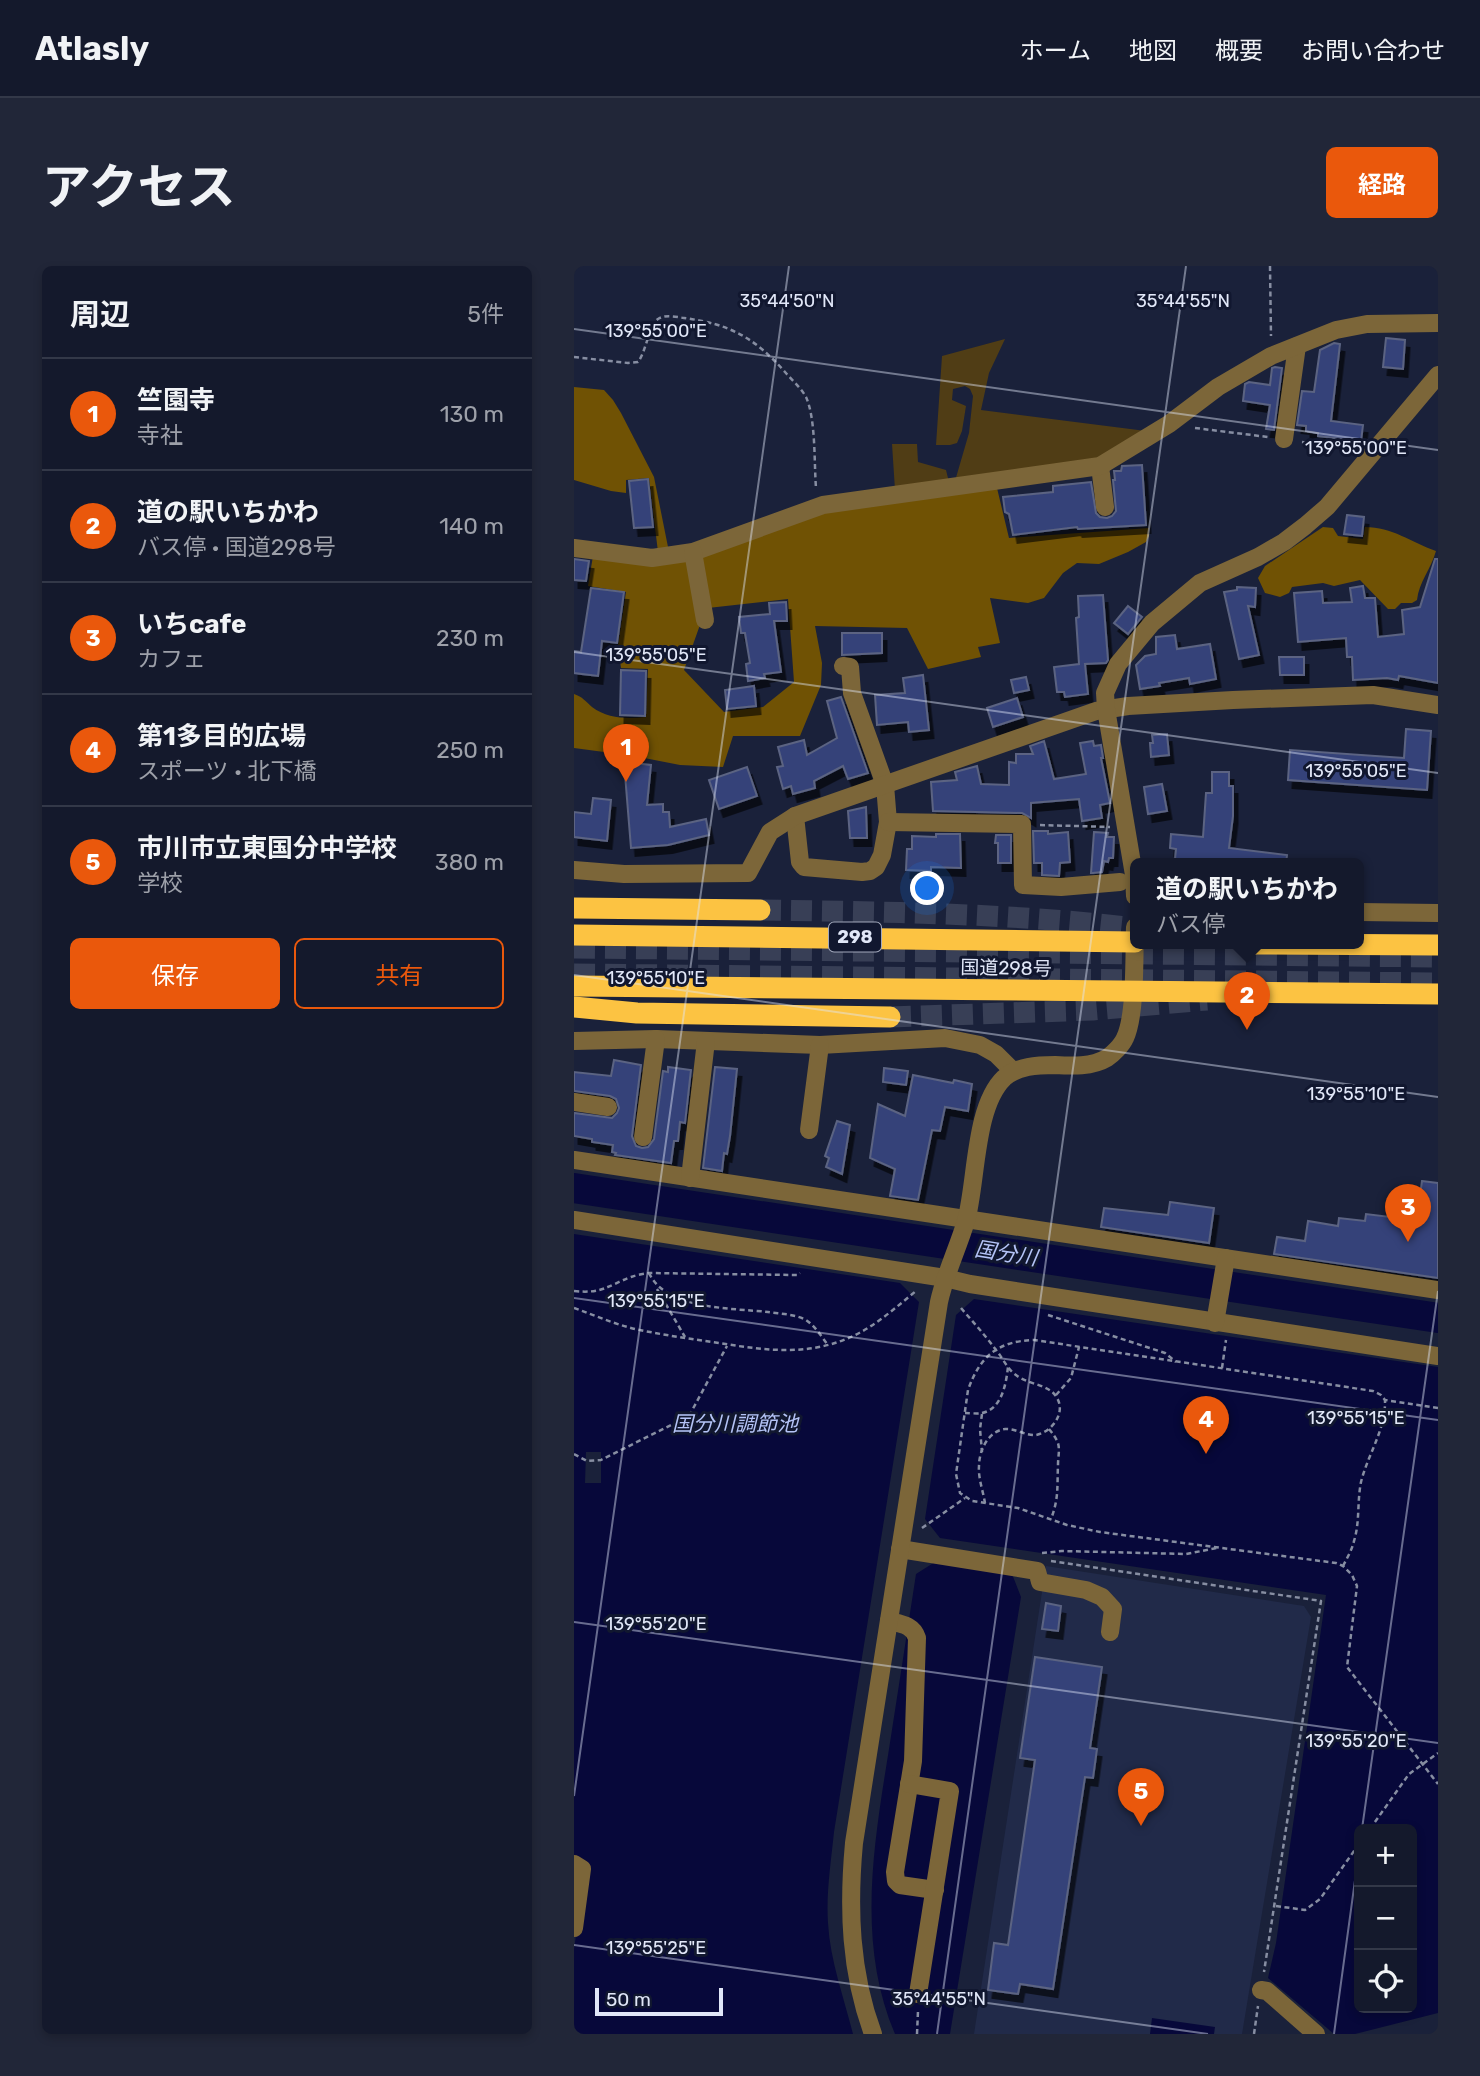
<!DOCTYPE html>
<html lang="ja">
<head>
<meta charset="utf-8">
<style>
  :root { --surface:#14192c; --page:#212638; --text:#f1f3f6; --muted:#9da0a9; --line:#333848; --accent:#ea580c }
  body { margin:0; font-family:Rubik,"Noto Sans JP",sans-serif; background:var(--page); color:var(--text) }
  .controls { position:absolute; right:21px; bottom:21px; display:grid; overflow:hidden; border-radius:10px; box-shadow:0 4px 10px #0003 }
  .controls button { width:63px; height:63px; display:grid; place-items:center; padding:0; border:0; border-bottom:2px solid var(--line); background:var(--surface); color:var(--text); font:35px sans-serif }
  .scale { position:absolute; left:21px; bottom:18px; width:128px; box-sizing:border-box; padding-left:7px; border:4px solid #e1e7f8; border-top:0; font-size:19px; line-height:24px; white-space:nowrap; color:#e1e7f8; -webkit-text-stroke:5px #11172f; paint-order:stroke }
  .you { position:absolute; left:354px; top:623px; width:24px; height:24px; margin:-18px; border:5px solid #fff; border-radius:50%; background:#1a73e8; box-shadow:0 0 0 10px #1a73e833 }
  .badge { display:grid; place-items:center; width:46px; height:46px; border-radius:50%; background:var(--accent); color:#fff; font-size:23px; font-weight:700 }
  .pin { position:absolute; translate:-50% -58px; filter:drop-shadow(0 2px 4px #0008) }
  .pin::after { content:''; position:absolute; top:37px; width:24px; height:21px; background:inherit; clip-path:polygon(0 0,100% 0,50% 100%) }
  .popup { position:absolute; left:556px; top:592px; width:234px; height:91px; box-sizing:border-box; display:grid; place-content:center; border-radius:10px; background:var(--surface); filter:drop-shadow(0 2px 5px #0005); font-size:23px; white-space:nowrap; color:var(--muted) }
  .popup b { font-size:26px; color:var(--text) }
  .popup::after { content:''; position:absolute; left:50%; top:100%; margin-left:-14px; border:14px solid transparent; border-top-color:var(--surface) }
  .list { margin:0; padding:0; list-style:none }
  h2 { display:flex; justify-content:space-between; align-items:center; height:91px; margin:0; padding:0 28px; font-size:30px }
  h2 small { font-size:23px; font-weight:400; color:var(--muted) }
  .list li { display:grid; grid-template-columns:46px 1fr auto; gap:21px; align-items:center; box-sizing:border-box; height:112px; padding:0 28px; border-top:2px solid var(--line) }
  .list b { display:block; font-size:26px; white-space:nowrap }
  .list p { margin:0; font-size:23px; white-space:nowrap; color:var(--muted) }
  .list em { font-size:23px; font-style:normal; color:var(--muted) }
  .actions { display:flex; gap:14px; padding:21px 28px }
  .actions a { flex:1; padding:16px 0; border:2px solid var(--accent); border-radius:10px; text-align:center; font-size:24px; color:var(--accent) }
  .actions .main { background:var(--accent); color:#fff }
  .icon { flex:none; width:38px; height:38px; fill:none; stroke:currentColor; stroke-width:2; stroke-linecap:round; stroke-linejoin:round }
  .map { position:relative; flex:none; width:864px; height:1768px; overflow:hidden; border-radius:10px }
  header { display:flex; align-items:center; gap:42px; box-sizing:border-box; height:98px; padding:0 35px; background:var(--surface); border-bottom:2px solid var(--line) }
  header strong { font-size:33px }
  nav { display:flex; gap:38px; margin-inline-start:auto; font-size:24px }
  .intro { display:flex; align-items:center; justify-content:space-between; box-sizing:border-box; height:168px; padding:0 42px }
  h1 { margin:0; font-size:49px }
  .button { padding:18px 32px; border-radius:10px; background:var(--accent); color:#fff; font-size:24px; font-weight:700 }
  main { display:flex; gap:42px; padding:0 42px }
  aside { flex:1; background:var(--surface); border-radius:10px; box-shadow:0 4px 10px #0003 }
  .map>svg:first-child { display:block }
</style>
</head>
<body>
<header>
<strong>Atlasly</strong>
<nav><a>ホーム</a><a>地図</a><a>概要</a><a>お問い合わせ</a></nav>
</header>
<div class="intro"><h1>アクセス</h1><a class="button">経路</a></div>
<main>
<aside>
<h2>周辺<small>5件</small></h2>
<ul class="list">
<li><span class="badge">1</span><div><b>竺園寺</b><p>寺社</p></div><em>130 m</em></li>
<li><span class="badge">2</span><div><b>道の駅いちかわ</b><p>バス停 · 国道298号</p></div><em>140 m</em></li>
<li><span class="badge">3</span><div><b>いちcafe</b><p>カフェ</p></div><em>230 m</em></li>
<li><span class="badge">4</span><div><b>第1多目的広場</b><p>スポーツ · 北下橋</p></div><em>250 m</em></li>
<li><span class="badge">5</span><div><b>市川市立東国分中学校</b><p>学校</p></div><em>380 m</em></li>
</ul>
<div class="actions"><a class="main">保存</a><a>共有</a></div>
</aside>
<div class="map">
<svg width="864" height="1768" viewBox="0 0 864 1768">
  <defs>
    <filter id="shadow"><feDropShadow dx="4.5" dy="8" stdDeviation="0" flood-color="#0009"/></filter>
  </defs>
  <rect width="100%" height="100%" fill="#1a213a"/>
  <path fill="#212a49" d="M472,1300L730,1340L737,1351L668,1768H400Z"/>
  <g fill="#503d15">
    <path d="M431,73L415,107L407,144L572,165L519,194L381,215L395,167L399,130L396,123L391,120L379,123L378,134L392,140L388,165L383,177L376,179H362L368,90Z"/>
    <path d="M318,178H343L344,196L372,204L375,216L321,224Z"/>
  </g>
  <g fill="#705204">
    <path d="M0,121L30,124L39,134L47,147L80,211L95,286H84L75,212L52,214V227L37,225L0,214Z"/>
    <path d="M423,222L435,272L575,262V270L572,276L554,286L525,298L503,297L489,307L470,332L454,337L416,332L426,377L404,381L407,391L354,403L333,362L241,360L248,397L247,419L226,470H159L149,501L106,499L60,490L0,482V428C9,431 11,435 18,441C34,453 54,453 72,451L74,403L47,402L44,380L52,326L14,320L19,290H115L127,356L110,404L150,446L189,441L220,416L214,333L134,342L124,290L237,247Z"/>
    <path d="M749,261L759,262L764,270L789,273L791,261C818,261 837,276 862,285C857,303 845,316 843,334L838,337H827L821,343H814L786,314L760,320L749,317L718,321L715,327L706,331L691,327L684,312L691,300Z"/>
  </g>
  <g fill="#07083a" fill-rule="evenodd">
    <path d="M0,968L326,1017L345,1036L260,1566C257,1596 252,1627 254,1657C256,1694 270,1732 279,1768H0V1683L12,1601L0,1591Z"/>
    <path d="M400,1033L864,1101V1747L781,1768H760L694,1712L702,1677L752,1329L366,1272L351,1253L382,1049ZM838,1563V1742H785V1563Z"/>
    <path d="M361,1296L438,1308L447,1331L376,1768H321C282,1677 300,1577 315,1483C324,1425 333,1367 342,1308Z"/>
    <path d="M578,1752L641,1761L640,1768H576Z"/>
  </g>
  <path fill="#1a213a" d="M12,1186H27V1217H11Z"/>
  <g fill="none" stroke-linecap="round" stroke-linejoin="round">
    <path stroke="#07083a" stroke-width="30" d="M0,922L864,1052"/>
  </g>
  <g fill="#364379" stroke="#5b6482" stroke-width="2" filter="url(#shadow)">
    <path d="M812,72L831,74L829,103L809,101Z"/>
    <path d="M760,77L766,78L757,155L789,159L787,175L744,170V167L732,165V160L723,159L728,125L740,126L746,84Z"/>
    <path d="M701,101L708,102L700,164L692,163L696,139L669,135L671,118L675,116L696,119L698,102Z"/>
    <path d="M568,199L572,259L504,263L503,261L439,269L435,248L431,246L429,231L479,226V220L517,216L522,247L526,251L533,252L538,250L542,245L539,214H541L540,205H547L548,200Z"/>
    <path d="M74,213L79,261L60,262L55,215Z"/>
    <path d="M773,249L790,251L788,270L770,268Z"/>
    <path d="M0,293L15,295L12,315L0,314Z"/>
    <path d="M861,293H864V417L825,410L824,414L813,412L779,414L778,391H773L772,372L724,376L720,327L748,325L749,337L778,336L776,322L789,320L791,332H801L804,371L830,368L828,344L846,341Z"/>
    <path d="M663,321L682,322L681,341L674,340L685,389L665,393L650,326L663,324Z"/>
    <path d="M17,322L50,326L43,377L28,375L24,410L0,407V385L7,386Z"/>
    <path d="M529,329L534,394L532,397L511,398L514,428L491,431L490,426H483L480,401L505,398L502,352L505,351L504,330Z"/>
    <path d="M212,336L213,355H200L207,406L190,408L191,412L174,415L172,398L176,397L171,367H167L165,351L196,348L195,337Z"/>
    <path d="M554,340L568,351L554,368L540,357Z"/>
    <path d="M268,367H308V387L268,389Z"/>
    <path d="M601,369L603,383L636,378L642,413L616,418L615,412L585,417L586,420L566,423L562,399L571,390L582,388V371Z"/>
    <path d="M705,391H730V409H706Z"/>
    <path d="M47,404L72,405L71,450L46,449Z"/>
    <path d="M349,409L355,464L335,466L334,456L303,459L301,429L331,427L329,412Z"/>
    <path d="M452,411L455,424L440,427L437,414Z"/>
    <path d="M180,420L182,440L153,443L151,424Z"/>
    <path d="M267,431L294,507L274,513L269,500L240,515L241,522L219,528L217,520L209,523L203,501L209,500L204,481L230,474L233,489L263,472L253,435Z"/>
    <path d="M443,432L449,451L419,461L413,442Z"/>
    <path d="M832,463L857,465L853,524L714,514L716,484L830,492Z"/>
    <path d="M593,468L595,489L577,491L576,477H579L578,469Z"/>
    <path d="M470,475L480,513L512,508L506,477L519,475L520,480L527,479L529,492H527L536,537L526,539L528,552L508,555L505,533L457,537V552L448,547L359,545L357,516L383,514L381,506L403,500L407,518L435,519V496L442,497V488H459L456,480Z"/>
    <path d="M50,496L77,499L73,539L89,538V546H95L96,561L132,553L135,569L94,579L57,582Z"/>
    <path d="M173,501L183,530L145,543L135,514Z"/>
    <path d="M638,506H655V520H659V550L655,582L713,589L712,598H628L629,596L601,593L602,583L596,582L597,568L629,571L632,527H638Z"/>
    <path d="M588,518L593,545L574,548L570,521Z"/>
    <path d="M19,532L37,534L33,575L0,571V546L17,548Z"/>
    <path d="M292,541L293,572H276L274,545Z"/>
    <path d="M459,565H474V568L494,566L496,596L486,597L485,610L468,609V597H460Z"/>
    <path d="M520,566L534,567L533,571H540L539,592H535L534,596L530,595L528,606L519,607H517Z"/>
    <path d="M362,568H386L387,602L357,601V605L332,604L333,583H338V570L362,571Z"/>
    <path d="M422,569H437V597H424V577H421Z"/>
    <path d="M40,794L67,799L58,870L62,880L68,882L74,881L80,873L89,805L94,806V801L117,804L111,857L106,856L104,875H100L97,897L41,889L42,887L38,886L39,879L18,876V873L0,870V847L38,852L43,847L45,842L42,833L36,830L0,825V806L37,810Z"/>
    <path d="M141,801L163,803L156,870L153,888L150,887L148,905L129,902Z"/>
    <path d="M310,802L334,805L332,819L309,816Z"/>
    <path d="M339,809L379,817L380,814L398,818L394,845L371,841L366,865L358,864L344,934L316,930L321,903L296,892L304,838L331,850Z"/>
    <path d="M263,855L276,859L268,908L252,901L255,892L251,890Z"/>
    <path d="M848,915L864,917V1012L700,988L703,971L731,975L734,955L764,960L765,952L791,955L792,948L824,952L827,935L845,937Z"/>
    <path d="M596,936L640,942L635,977L527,961L530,942L594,949Z"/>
    <path d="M472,1337L487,1340L484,1365L468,1363Z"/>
    <path d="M461,1391L528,1401L516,1482L523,1483L519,1512L511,1511L479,1723L446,1718L444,1728L414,1724L420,1677L434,1679L461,1494L446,1492Z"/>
  </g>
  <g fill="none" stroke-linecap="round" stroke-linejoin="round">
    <g stroke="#383f56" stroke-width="21" stroke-dasharray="21 10" stroke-linecap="butt">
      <path d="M186,644C311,646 437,647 561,662"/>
      <path d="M0,682L864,691"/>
      <path d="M0,708L864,717"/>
      <path d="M316,751L519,744L633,734"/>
    </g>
    <g stroke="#878ea2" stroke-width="2.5" stroke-dasharray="5 3.5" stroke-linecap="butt">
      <path d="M696,0L697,70"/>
      <path d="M0,91L54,97L64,96C72,86 75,59 84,53C92,48 102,51 110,52C156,58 181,72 211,106C218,114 227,122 232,131C242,153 240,197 242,222"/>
      <path d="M621,162L694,171"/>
      <path d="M728,176L756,180"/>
      <path d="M466,559L536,561"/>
      <path d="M75,1007C92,1044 159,1042 194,1046C207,1048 221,1048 232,1054C241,1060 247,1070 254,1079"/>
      <path d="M83,1023L111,1071"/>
      <path d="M0,1025C28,1028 33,1020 57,1011C62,1009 69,1008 75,1007L223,1009L226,1007"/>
      <path d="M0,1042C20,1049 40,1058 61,1063C89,1069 117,1073 145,1077C188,1084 231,1090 272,1073C298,1063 320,1043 342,1025"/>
      <path d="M387,1042C399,1056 411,1069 422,1084C429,1092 433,1103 442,1109C454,1119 476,1118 483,1132C492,1147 478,1166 462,1169C452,1170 441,1162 431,1163C414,1165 405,1185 405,1200C404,1211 409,1225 411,1237"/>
      <path d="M474,1049L591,1087L602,1096"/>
      <path d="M648,1102L652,1074"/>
      <path d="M482,1129L497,1112L505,1081"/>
      <path d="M864,1142L811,1134L807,1129L799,1125L460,1074C424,1075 406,1090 394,1124L382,1208L386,1227L398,1235L444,1242L493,1259L526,1266L762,1297L769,1300L778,1309L783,1320L773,1401L864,1518"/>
      <path d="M391,1147C396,1147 403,1148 408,1147C428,1143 432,1118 434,1101"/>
      <path d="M408,1148L406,1163L408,1186"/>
      <path d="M475,1163C479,1168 482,1172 484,1177C486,1184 484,1191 484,1199C483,1221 485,1232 477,1253"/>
      <path d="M0,1188L13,1195L27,1194L115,1150L153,1080"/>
      <path d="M348,1262L391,1232"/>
      <path d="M468,1287L488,1285L612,1288L643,1282"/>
      <path d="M477,1295L747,1335L690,1706"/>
      <path d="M769,1300C773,1292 778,1284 780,1275C786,1256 783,1236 787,1216C794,1188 812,1163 811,1134"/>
      <path d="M796,1563L835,1508L864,1487"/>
      <path d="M702,1640L731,1644L746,1633L785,1578"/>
      <path d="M343,1768L344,1745"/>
      <path d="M680,1768L684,1740"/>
    </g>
    <g stroke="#7c6639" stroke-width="18">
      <path d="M710,173L723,80"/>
      <path d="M526,200L531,241"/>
      <path d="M0,282L78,292L119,286L249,239L526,200L595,158L644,121L697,90L762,64L793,58L864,57"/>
      <path d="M119,286L131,354"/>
      <path d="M221,550L226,596L230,601L288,606L296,605L302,601L308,589L314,556L311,519L278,427L276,401L269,400"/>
      <path d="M314,556L448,558L449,619L487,621L546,616"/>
      <path d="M0,604L50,608L174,607L196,566L221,550L522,445L554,440L659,434L799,429L864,439"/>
      <path d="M561,630L560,609L532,443L531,427L544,398L578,357L626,317L684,291L710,276L731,260L753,241L864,109"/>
      <path d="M785,646L864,647"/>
      <path d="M0,775L82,773L246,779L371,772L406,779L422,788L439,805"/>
      <path d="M0,836L34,841"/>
      <path d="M235,864L246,779"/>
      <path d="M69,871L82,773"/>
      <path d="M0,894L864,1024"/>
      <path d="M116,912L132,775"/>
      <path d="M0,954L371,1012L396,1018L864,1090"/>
      <path d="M641,1057L652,992"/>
      <path d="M326,1283L463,1305L466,1316L512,1324L528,1331L539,1343L536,1366"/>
      <path d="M315,1355C327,1358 339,1359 343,1372L339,1495L321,1606L322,1615L326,1619L361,1624"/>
      <path d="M335,1518L376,1525L344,1728"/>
      <path d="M0,1598L8,1603L0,1662"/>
      <path d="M687,1724L693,1725L742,1768"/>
      <path d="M299,1768C276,1706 274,1642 280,1577L365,1036C371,1008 384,982 392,955C403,915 400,841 430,812C443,800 464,799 481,799C498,800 518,801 533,792C539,788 548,779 551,772C562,749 560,689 561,661"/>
    </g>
    <g stroke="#fcc342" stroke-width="21">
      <path d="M0,642L186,644"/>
      <path d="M0,669L561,676"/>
      <path d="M681,678L864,679"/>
      <path d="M0,720L864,728"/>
      <path d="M0,741L63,747L316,751"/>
    </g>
  </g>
  <path fill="none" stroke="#e1e7f8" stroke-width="2" stroke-opacity="0.45" d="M0,63L864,184M0,386L864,507M0,709L864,831M0,1032L864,1154M0,1356L864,1477M0,1530L215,0M788,1563L864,1025M0,1679L634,1768M363,1768L612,0M760,1768L785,1585"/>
  <g text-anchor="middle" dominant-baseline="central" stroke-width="6" stroke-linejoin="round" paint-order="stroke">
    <rect fill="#11172f" stroke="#a3a9bc" stroke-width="2" x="255" y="656.5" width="52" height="29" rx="5"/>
    <g font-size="18" font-weight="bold" fill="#e1e7f8">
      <text x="281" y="671">298</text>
    </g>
    <g font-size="19" fill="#e1e7f8" stroke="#11172f">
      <text transform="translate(432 702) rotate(1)">国道298号</text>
    </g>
    <g font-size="21" font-style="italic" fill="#b4c3f6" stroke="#11172f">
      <text transform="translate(432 987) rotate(9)">国分川</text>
      <text x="161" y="1157">国分川調節池</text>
    </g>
  </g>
  <g font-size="18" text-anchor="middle" fill="#e1e7f8" stroke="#11172f" stroke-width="6" stroke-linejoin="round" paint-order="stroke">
    <text x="213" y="41">35°44'50"N</text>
    <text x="609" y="41">35°44'55"N</text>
    <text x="82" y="71">139°55'00"E</text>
    <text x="782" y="188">139°55'00"E</text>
    <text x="82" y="395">139°55'05"E</text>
    <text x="782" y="511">139°55'05"E</text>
    <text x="82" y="718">139°55'10"E</text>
    <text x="782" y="834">139°55'10"E</text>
    <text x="82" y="1041">139°55'15"E</text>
    <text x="782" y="1158">139°55'15"E</text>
    <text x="82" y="1364">139°55'20"E</text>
    <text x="782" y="1481">139°55'20"E</text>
    <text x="82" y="1688">139°55'25"E</text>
    <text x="365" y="1739">35°44'55"N</text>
  </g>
</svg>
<div class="controls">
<button>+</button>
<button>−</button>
<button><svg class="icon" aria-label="locate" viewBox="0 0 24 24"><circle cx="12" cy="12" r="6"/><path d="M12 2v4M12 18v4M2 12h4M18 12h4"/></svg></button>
</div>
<div class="scale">50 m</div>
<div class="you"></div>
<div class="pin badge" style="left:52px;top:516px">1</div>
<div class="pin badge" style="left:673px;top:764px">2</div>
<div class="popup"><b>道の駅いちかわ</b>バス停</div>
<div class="pin badge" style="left:834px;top:976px">3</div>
<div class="pin badge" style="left:632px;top:1188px">4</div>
<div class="pin badge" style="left:567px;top:1560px">5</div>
</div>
</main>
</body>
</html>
